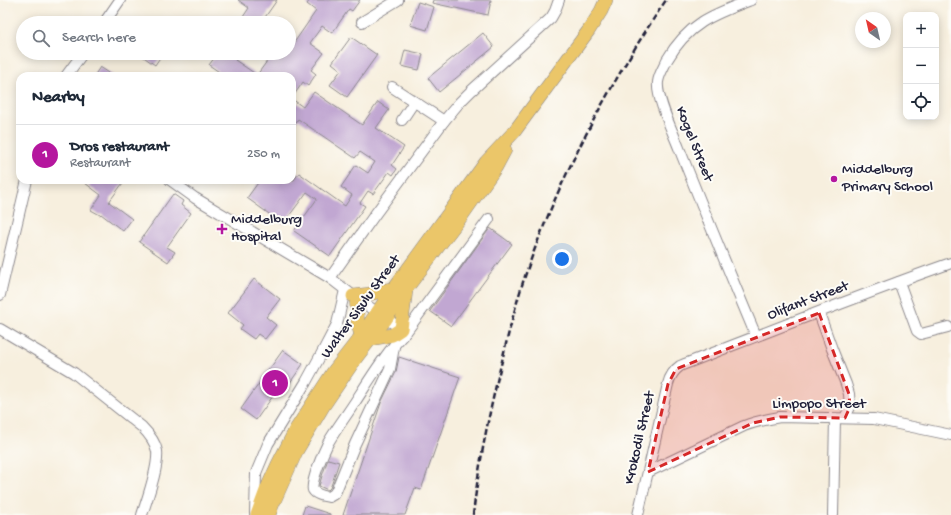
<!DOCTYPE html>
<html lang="en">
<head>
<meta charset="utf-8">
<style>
  :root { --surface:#fff; --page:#f2f2f3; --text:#1f2937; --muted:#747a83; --line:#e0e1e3; --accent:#b5179e }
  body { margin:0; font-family:"Gochi Hand",sans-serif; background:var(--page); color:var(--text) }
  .controls { position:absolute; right:12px; top:12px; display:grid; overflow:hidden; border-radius:8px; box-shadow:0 2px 10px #0003 }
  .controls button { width:36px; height:36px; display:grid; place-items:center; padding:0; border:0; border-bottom:1px solid var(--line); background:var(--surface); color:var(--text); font:20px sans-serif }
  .compass { position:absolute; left:855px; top:12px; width:36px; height:36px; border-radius:50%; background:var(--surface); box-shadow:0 2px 10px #0003; rotate:326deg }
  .you { position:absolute; left:562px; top:259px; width:14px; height:14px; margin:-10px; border:3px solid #fff; border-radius:50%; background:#1a73e8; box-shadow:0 0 0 6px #1a73e833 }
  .badge { display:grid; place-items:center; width:26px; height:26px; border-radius:50%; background:var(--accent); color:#fff; font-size:13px; font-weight:700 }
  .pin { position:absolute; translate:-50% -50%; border:2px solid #fff; box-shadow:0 1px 4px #0006 }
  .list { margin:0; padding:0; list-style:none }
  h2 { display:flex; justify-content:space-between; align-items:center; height:52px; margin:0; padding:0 16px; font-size:17px }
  h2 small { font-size:13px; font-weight:400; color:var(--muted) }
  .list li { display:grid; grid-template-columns:26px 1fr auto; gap:12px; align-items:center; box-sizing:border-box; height:60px; padding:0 16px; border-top:1px solid var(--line) }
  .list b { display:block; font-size:15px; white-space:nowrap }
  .list p { margin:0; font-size:13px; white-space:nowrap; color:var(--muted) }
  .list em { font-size:13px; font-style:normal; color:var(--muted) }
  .icon { flex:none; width:22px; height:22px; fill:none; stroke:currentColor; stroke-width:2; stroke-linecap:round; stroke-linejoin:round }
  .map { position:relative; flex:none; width:951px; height:515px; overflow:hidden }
  .search { position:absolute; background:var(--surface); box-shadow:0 2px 10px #0003; left:16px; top:16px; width:280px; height:44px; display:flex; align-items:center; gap:10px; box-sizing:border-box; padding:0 14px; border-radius:22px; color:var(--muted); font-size:15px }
  .panel { position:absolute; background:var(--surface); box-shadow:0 2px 10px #0003; left:16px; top:72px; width:280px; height:112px; border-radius:12px }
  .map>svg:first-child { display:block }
</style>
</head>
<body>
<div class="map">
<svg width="951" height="515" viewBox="0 0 951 515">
  <rect width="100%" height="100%" fill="#fdfcf7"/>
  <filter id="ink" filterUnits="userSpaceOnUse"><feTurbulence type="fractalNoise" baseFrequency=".025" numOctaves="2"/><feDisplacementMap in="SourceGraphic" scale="8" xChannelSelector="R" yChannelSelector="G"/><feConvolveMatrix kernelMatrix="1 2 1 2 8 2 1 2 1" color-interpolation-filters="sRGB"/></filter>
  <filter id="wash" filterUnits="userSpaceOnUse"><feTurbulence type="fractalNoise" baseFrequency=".012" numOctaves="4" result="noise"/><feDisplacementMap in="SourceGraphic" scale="16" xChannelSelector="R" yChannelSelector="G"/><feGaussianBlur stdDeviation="0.9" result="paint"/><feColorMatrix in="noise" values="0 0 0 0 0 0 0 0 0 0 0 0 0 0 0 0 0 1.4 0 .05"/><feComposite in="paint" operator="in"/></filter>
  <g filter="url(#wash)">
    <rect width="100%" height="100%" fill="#f7efde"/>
    <g id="blocks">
      <g fill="#c1a7d2">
        <path d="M238,0H277L261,23H239L249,8Z"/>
        <path d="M310,0H360L352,11L349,9L332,33L322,26L310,43L324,53L311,70L316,74L308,86L303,82L292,98V76H225L209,65L218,53H240L235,60L257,75L273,53L282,59L287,53H289V50L316,11L307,4Z"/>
        <path d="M433,0H491L488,15L432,3Z"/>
        <path d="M418,2L434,7L427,30L410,25Z"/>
        <path d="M483,33L494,47L439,92L428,78Z"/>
        <path d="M351,37L377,55L347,97L330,85L341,70L332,63Z"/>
        <path d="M405,50L423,54L419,70L401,66Z"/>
        <path d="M138,53H163L155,65Z"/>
        <path d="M100,67L114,76H94Z"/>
        <path d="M314,92L362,125L378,102L389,110L376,128L404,147L392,165L397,169L393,175L389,172L373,194L368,191L360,203L365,206L330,256L294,231L317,199L307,192L283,224L247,198L260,180H294L299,173L345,206L352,195L341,187L356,165L368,173L375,162L360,152L355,158L298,119L292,128V99L303,107Z"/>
        <path d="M81,180H125L109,202L132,219L123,231L101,214L100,215L91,210L101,195Z"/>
        <path d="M173,194L183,201L181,205L191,213L167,247L175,252L168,262L139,242Z"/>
        <path d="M490,228L512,244L451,326L430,311Z"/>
        <path d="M254,279L280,299L266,317L276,325L265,339L258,334L254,339L240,329L243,325L228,313Z"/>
        <path d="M283,350L303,364L285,390L280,386L256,420L241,409Z"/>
        <path d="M399,357L460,377L421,490L415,488L405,515H343L381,403L396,372Z"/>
        <path d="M328,459L339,462L332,483L330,488L328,490L319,486L322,476Z"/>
        <path d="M305,506L330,514V515H302Z"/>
      </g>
    </g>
  </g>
  <g filter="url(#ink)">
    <use href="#blocks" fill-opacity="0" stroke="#8c888c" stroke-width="1"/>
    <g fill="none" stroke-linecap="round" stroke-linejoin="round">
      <defs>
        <g id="minor">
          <path d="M751,0C714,14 688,23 667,60C664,67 659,74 658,82C656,98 673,132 679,148C704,211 730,274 756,336"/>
          <path d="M362,22L398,0"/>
          <path d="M104,23L120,0"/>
          <path d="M66,76L83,53"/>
          <path d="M392,87L444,121"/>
          <path d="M402,120L414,102"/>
          <path d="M170,180L195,198L330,278L356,298L406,332C387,351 370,379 355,402C346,416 336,429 328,443C324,451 310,483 313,490C316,495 324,496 329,497L334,494L336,491L355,444L390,369L394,347"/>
          <path d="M330,278L376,213L444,121L459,103L471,91L551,18L555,11L559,0"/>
          <path d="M899,282L917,331L921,334L948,327"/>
          <path d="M0,295L27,180"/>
          <path d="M819,313L832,349L846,384L849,394L850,407L845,418"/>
          <path d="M0,329L74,373L142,427C149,434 155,441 157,451C159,467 147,499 142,515"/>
          <path d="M406,332L489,219"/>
          <path d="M648,472L744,426C756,421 768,419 780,417L874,419L951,435"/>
          <path d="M255,514L256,473L268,444L306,382L324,349L337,324L345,290"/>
          <path d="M638,515L668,384C670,376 673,371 680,366C770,331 860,295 951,263"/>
          <path d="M833,515L835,419"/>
        </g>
        <g id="major">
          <path d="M353,296L370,294L394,288"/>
          <path d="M356,298L358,324L361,336"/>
          <path d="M371,339L392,335L401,329L406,291"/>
          <path d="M257,515L267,488L278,464L296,429L333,372L361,336L394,288L486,162L514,132L589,30L601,11L606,0"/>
          <path d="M269,515L272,506L296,452L324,405L356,358L386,319L406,289L461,217L496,167L505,150"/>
        </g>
      </defs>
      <use href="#minor" stroke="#8c888c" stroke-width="12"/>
      <use href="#major" stroke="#8c888c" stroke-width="14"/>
      <use href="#minor" stroke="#fff" stroke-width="10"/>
      <use href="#major" stroke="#ebc669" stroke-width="13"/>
      <path stroke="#22223b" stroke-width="2.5" stroke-dasharray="6 3" stroke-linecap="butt" d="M473,515C479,463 489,412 502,361C508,334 515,308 523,282C557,181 607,88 666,0"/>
    </g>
  </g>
  <path fill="#d62828" fill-opacity="0.2" stroke="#d62828" stroke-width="3" stroke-dasharray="8 5" stroke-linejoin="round" d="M819,313L849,394L850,407L845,418L780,417L753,423L648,472L668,384L676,369Z"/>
  <g fill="#b5179e" stroke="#fdfcf7" stroke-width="1.5">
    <circle cx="834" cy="179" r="4"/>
    <path d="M220 223h4v4h4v4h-4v4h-4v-4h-4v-4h4z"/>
  </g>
  <g text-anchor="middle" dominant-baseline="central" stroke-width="4" stroke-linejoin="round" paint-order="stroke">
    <g font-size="15" fill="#22223b" stroke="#fdfcf7">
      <text transform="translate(694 144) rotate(68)">Kogel Street</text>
      <text transform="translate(808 301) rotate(-21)">Olifant Street</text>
      <text transform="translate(361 307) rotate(-54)">Walter Sisulu Street</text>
      <text x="819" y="404">Limpopo Street</text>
      <text transform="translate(640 438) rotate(-77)">Krokodil Street</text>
    </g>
    <g font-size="15" fill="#22223b" stroke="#fdfcf7" text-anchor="start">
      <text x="842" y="170">Middelburg<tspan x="842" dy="17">Primary School</tspan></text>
      <text x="231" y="220">Middelburg<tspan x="231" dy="17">Hospital</tspan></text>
    </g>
  </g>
</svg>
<div class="controls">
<button>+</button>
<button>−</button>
<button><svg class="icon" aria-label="locate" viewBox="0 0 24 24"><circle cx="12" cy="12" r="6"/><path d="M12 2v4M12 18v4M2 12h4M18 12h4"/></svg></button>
</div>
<svg class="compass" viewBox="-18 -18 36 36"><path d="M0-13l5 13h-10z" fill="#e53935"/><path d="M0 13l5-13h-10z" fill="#747a83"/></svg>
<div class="you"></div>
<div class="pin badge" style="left:275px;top:383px">1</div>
<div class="search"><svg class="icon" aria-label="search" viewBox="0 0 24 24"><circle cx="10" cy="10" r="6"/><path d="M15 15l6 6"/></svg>Search here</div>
<section class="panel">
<h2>Nearby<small></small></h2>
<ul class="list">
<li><span class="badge">1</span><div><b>Dros restaurant</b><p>Restaurant</p></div><em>250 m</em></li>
</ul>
</section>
</div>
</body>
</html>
